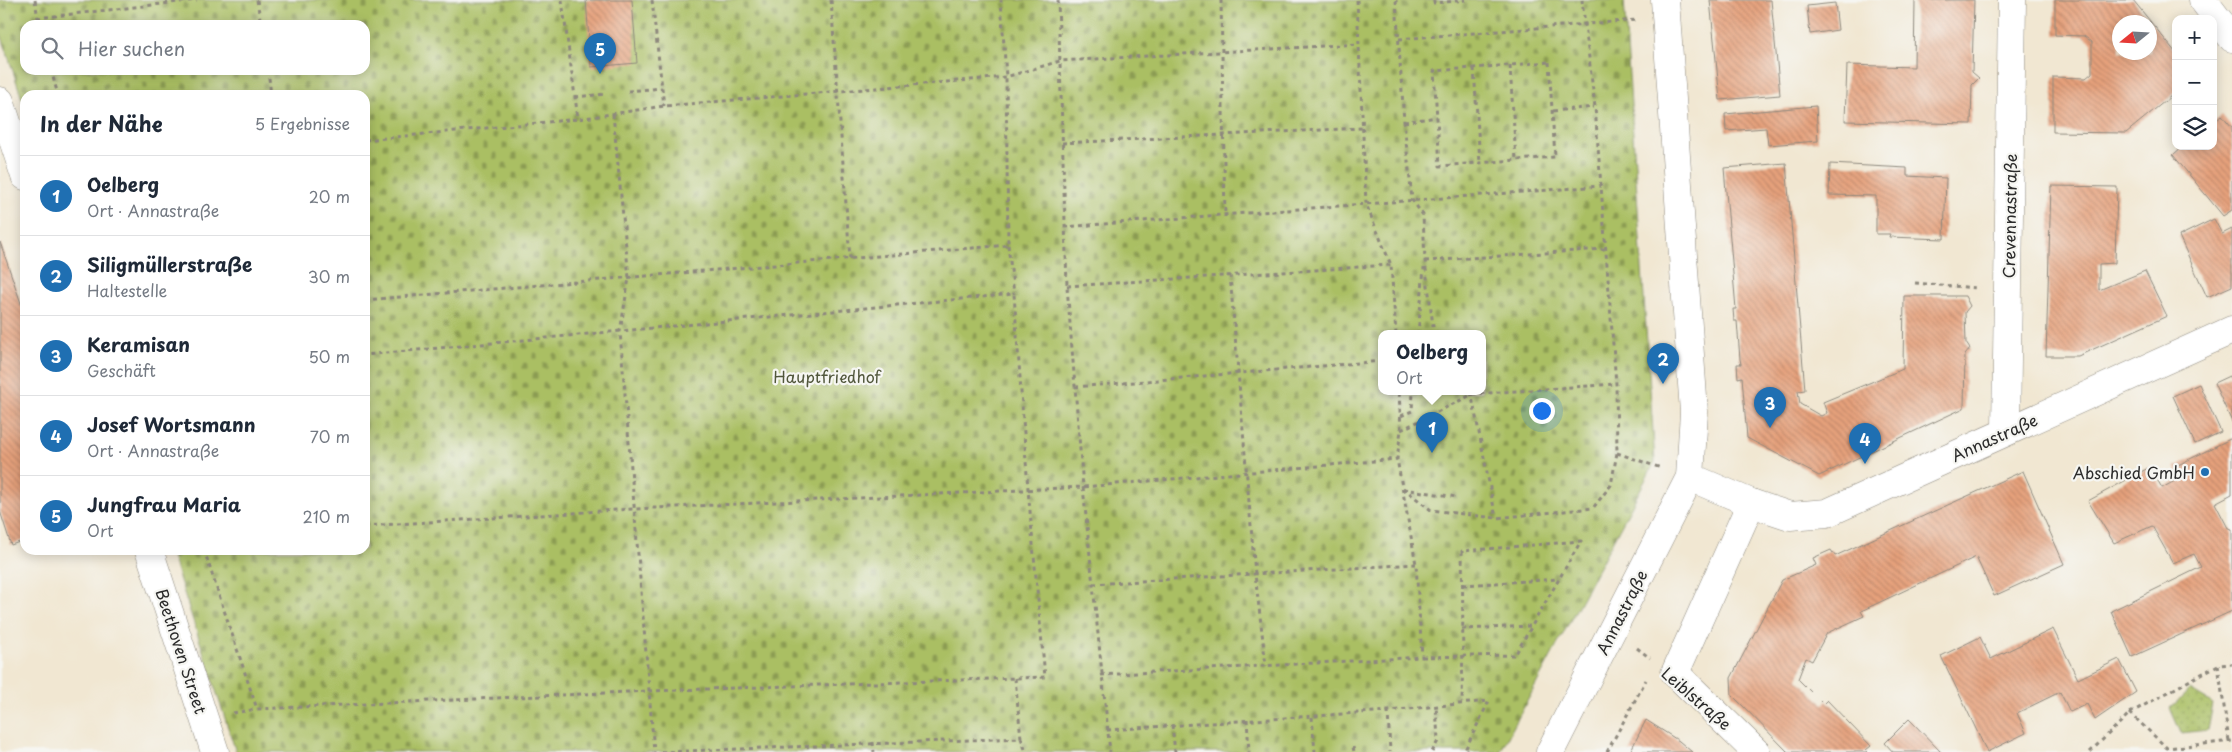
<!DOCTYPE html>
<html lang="de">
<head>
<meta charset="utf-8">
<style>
  :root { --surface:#fff; --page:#f6f6f7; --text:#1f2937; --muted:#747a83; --line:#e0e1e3; --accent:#1f6fb2 }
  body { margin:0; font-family:"Playpen Sans",sans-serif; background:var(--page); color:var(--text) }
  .controls { position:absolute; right:15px; top:15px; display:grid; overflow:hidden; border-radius:10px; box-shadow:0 2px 12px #0003 }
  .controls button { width:45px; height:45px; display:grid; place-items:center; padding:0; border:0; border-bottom:1px solid var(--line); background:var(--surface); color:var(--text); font:25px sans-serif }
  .compass { position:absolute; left:2112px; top:15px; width:45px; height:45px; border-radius:50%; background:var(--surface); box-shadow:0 2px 12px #0003; rotate:252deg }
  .you { position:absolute; left:1541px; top:410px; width:18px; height:18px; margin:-12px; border:4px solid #fff; border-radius:50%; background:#1a73e8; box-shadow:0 0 0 8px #1a73e833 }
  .badge { display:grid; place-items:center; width:32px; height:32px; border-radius:50%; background:var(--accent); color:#fff; font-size:16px; font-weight:700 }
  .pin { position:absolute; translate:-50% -41px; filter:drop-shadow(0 1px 2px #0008) }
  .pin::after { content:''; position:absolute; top:26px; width:18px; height:15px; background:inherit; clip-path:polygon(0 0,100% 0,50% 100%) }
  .popup { position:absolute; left:1378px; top:330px; width:108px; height:65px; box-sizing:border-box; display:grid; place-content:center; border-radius:10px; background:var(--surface); filter:drop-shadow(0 1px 4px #0005); font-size:16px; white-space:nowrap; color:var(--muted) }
  .popup b { font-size:19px; color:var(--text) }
  .popup::after { content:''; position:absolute; left:50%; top:100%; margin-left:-10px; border:10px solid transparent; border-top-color:var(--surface) }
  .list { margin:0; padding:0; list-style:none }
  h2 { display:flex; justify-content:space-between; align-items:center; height:65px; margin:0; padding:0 20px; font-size:21px }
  h2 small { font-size:16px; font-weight:400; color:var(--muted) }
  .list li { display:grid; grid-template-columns:32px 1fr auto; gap:15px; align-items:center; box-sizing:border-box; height:80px; padding:0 20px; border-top:1px solid var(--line) }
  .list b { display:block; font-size:19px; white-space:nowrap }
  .list p { margin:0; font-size:16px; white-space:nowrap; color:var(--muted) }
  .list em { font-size:16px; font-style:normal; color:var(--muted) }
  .icon { flex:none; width:28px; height:28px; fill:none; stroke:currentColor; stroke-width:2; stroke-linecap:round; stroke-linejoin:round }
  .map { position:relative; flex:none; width:2232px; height:752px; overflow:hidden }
  .search { position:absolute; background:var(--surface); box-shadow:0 2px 12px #0003; left:20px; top:20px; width:350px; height:55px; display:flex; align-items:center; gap:12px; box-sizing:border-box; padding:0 18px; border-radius:15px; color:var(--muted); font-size:19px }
  .panel { position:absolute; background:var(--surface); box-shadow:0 2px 12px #0003; left:20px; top:90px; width:350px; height:465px; border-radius:15px }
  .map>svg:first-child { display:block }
</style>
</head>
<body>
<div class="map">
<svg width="2232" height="752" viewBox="0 0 2232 752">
  <defs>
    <pattern id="cemetery-stones" width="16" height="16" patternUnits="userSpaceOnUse" patternTransform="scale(1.25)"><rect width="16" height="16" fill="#aabf64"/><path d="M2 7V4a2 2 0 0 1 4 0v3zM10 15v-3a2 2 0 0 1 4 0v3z" fill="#8b9b53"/></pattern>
    <pattern id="park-dots" width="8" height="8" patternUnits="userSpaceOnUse" patternTransform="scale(1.25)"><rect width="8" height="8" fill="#aabf64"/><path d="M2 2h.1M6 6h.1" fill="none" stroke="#8b9b53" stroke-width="1.8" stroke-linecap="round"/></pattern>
    <pattern id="building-back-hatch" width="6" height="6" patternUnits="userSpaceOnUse" patternTransform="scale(1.25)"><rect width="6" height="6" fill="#e6a17c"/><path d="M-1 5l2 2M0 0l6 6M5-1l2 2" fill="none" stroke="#bb8366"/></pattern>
  </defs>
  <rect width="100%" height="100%" fill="#f6f6f2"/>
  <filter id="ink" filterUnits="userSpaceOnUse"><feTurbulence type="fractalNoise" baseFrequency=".02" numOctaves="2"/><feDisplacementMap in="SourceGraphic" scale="10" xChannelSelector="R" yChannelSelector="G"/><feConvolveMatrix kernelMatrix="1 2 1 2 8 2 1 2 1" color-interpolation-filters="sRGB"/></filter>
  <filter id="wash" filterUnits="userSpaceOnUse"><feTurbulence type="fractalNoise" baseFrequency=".0096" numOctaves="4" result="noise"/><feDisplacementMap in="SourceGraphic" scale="20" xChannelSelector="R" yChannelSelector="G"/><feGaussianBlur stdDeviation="1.12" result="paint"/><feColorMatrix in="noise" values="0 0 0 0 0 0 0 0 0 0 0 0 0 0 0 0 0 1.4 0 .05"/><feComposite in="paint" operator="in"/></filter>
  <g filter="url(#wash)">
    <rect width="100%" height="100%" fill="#f1e7d2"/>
    <path fill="url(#cemetery-stones)" stroke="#6a7548" fill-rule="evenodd" d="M0,0H1624L1655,462L1500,752H236L170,550H365V95H25V108L0,31ZM25,25H365V70H25ZM1382,334H1482V392H1382Z"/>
    <path fill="url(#park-dots)" stroke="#6a7548" d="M2190,690L2213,704L2208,730L2181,733L2170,708Z"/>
    <g id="blocks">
      <g fill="url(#building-back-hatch)" fill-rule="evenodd">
        <path d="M586,0H632L637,63L591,67Z"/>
        <path d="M1710,0H1771L1780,95L1720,100Z"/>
        <path d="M1915,0H1974L1972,72L1979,78L1972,85L1971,124L1845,121L1847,65L1914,67Z"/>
        <path d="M2055,0H2133L2176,53V92L2126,133L2053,132V77L2086,78L2092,73V42L2084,36L2055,35ZM2120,22H2150V52H2120Z"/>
        <path d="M1835,3L1838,30L1810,34L1807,6Z"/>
        <path d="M1816,106L1818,141L1768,145L1766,128L1726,131L1725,114Z"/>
        <path d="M2222,115L2232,127V210L2223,216L2173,155L2183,146H2213V122Z"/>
        <path d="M1786,163L1805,390L1798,391L1800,404L1821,416L1827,413L1823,402L1903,369L1904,296H1965L1970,306L1965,312L1966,343L1970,349L1965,355L1964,408L1819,476L1747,438L1742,377L1738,378L1737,364H1741L1740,359L1737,321H1734L1733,309H1736L1724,168Z"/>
        <path d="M1830,164L1907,168V176L1946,178L1944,239L1889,237L1890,234H1876V196L1829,195Z"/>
        <path d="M2051,186L2117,187L2115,263L2099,264V290L2145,271L2167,316L2078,356H2046Z"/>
        <path d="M2214,219L2222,234L2232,229V286L2207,297L2179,236Z"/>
        <path d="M0,242L25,315V540L11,545L0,511Z"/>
        <path d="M2229,376L2232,383V422L2214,383Z"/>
        <path d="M2199,384L2221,432L2195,444L2173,396Z"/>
        <path d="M2232,438V494L2215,503L2228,528L2232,529V611L2132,657L2111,611L2201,567L2194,554L2173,563L2152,526L2114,543L2088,501L2150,467L2162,488L2180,478L2174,467Z"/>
        <path d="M2023,471L2064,564L1994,596L1976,557L1861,611L1864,616L1827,633L1812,661L1806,658L1798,679L1823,704L1827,700L1871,746L1866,750L1868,752H1788L1732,695L1731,678L1782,580L1816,565L1813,558L1831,550L1835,556Z"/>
        <path d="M2053,629L2078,679L2119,659L2136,692L2095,720L2087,704L2070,712L2060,692L2017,713L2026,733L1987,752L1941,656L1980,637L1991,659Z"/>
        <path d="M1909,719L1941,752H1893L1885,743Z"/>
        <path d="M1646,720L1679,741L1692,752H1630Z"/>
      </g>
    </g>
  </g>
  <g filter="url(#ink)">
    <use href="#blocks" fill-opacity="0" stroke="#8e897e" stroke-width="1"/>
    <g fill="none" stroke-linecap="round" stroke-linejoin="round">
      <defs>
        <g id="minor">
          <path d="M2203,0L2232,38"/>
          <path d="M0,101L25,176"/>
          <path d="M2006,431L2012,0"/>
          <path d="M1690,477L1751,503L1790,516L1827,513L2232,330"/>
          <path d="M1751,503L1675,673L1756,752"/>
          <path d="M149,550L215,752"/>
          <path d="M1550,752L1690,477L1694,412L1665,0"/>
        </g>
      </defs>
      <use href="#minor" stroke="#8e897e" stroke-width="29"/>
      <g stroke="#8e897e" stroke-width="3" stroke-dasharray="4 4" stroke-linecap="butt">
        <path d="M35,0L39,25"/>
        <path d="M257,0L261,25"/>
        <path d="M562,0L578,119"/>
        <path d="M652,0L664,106"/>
        <path d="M831,0L850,259"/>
        <path d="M1058,0L1067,286L1083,487L1110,752"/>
        <path d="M1221,0L1225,217"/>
        <path d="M1357,0L1366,204L1391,265L1396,334"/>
        <path d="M1396,0L1404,122L1412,200L1423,215L1425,261L1434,334"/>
        <path d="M1434,0V3L1466,0"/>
        <path d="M37,18L197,0"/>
        <path d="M1399,39L1637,20"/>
        <path d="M1549,62L1555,157L1440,166L1434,71Z"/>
        <path d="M1510,66L1516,160"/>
        <path d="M1474,68L1480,163"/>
        <path d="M51,70L58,95"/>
        <path d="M268,70L271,95"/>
        <path d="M628,91L662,88"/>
        <path d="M575,97L606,94"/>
        <path d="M1553,111L1594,107"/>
        <path d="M613,114L629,278L620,332L654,752"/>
        <path d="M1404,122L1437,117"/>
        <path d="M365,140L578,119L664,106L1006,77L1060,61L1359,44"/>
        <path d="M1062,143L1362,128"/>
        <path d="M1064,227L1601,186"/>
        <path d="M1008,245L1014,294"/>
        <path d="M1425,261L1605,249"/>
        <path d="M1230,275L1255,574L1266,666"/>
        <path d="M1915,283L1977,288"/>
        <path d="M1067,286L1391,265"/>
        <path d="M365,300L1008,245L1006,77L1001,0"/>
        <path d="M1418,334L1424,268"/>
        <path d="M1075,387L1382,361"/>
        <path d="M1471,392L1496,518"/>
        <path d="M1401,416L1412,411L1413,392"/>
        <path d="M1401,430L1473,394L1616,384"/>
        <path d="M1617,453L1661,468"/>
        <path d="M1403,488L1431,510L1496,518L1593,508L1611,485L1617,453L1616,384L1595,107L1582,0"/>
        <path d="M1403,489L1457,497"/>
        <path d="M365,526L634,509L1083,487L1397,459"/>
        <path d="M204,550L257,709L649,691L1045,677L1028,489L1014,294L365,355"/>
        <path d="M1093,584L1416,564"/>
        <path d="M1463,585L1559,579"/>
        <path d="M1462,629L1532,626"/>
        <path d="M1637,648L1650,658"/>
        <path d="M1422,657L1515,655L1581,541L1462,551C1463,602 1463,652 1462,703"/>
        <path d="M2218,665L2229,741"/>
        <path d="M1101,675L1422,657L1416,564L1397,459L1401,430L1399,392"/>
        <path d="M1015,678L1021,738"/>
        <path d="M1388,711L1390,752"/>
        <path d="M233,713L257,709"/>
        <path d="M2130,713L2167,748L2232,741"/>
        <path d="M1312,717L1315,752"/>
        <path d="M1247,719L1249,752"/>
        <path d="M1172,725L1175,752"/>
        <path d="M1107,730L1388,711L1489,701L1464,752"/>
        <path d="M873,742L874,752"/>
        <path d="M1353,747L1354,752"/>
        <path d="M661,752L1021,738L1026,752"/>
        <path d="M1432,752L1438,741L1436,705"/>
        <path d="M1607,752L1646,680"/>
        <path d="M2090,752L2130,713L2218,665L2232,664"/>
      </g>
      <use href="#minor" stroke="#fff" stroke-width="28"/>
    </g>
  </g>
  <circle fill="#1f6fb2" stroke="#f6f6f2" stroke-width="2" cx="2205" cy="472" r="5"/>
  <g text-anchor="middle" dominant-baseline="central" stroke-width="4.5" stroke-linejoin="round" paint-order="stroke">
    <g font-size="16" fill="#2b2b2b" stroke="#f6f6f2">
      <text transform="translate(2009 216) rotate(-89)">Crevennastraße</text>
      <text transform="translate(1994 437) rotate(-24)">Annastraße</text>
      <text transform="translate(1621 612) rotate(-63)">Annastraße</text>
      <text transform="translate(182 651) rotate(72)">Beethoven Street</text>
      <text transform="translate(1697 698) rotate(41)">Leiblstraße</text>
    </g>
    <g font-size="16" fill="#51573c" stroke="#f6f6f2">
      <text x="827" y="376">Hauptfriedhof</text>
    </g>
    <g font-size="16" fill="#2b2b2b" stroke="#f6f6f2" text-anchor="end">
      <text x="2195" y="472">Abschied GmbH</text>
    </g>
  </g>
</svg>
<div class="controls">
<button>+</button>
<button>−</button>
<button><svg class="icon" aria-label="layers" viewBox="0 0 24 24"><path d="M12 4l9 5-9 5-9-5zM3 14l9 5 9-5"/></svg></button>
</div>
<svg class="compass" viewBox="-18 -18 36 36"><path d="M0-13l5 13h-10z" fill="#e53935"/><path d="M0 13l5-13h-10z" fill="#747a83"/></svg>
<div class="you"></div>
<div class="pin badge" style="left:1432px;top:453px">1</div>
<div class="popup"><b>Oelberg</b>Ort</div>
<div class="pin badge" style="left:1663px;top:384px">2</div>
<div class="pin badge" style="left:1770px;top:428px">3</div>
<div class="pin badge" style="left:1865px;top:464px">4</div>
<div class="pin badge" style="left:600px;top:74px">5</div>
<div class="search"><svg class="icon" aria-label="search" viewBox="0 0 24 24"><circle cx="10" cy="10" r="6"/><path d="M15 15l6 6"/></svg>Hier suchen</div>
<section class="panel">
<h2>In der Nähe<small>5 Ergebnisse</small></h2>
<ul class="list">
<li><span class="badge">1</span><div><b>Oelberg</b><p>Ort · Annastraße</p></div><em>20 m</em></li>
<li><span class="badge">2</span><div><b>Siligmüllerstraße</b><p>Haltestelle</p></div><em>30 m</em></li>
<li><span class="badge">3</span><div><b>Keramisan</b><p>Geschäft</p></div><em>50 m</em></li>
<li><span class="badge">4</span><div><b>Josef Wortsmann</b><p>Ort · Annastraße</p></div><em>70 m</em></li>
<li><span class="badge">5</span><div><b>Jungfrau Maria</b><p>Ort</p></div><em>210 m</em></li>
</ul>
</section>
</div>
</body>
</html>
